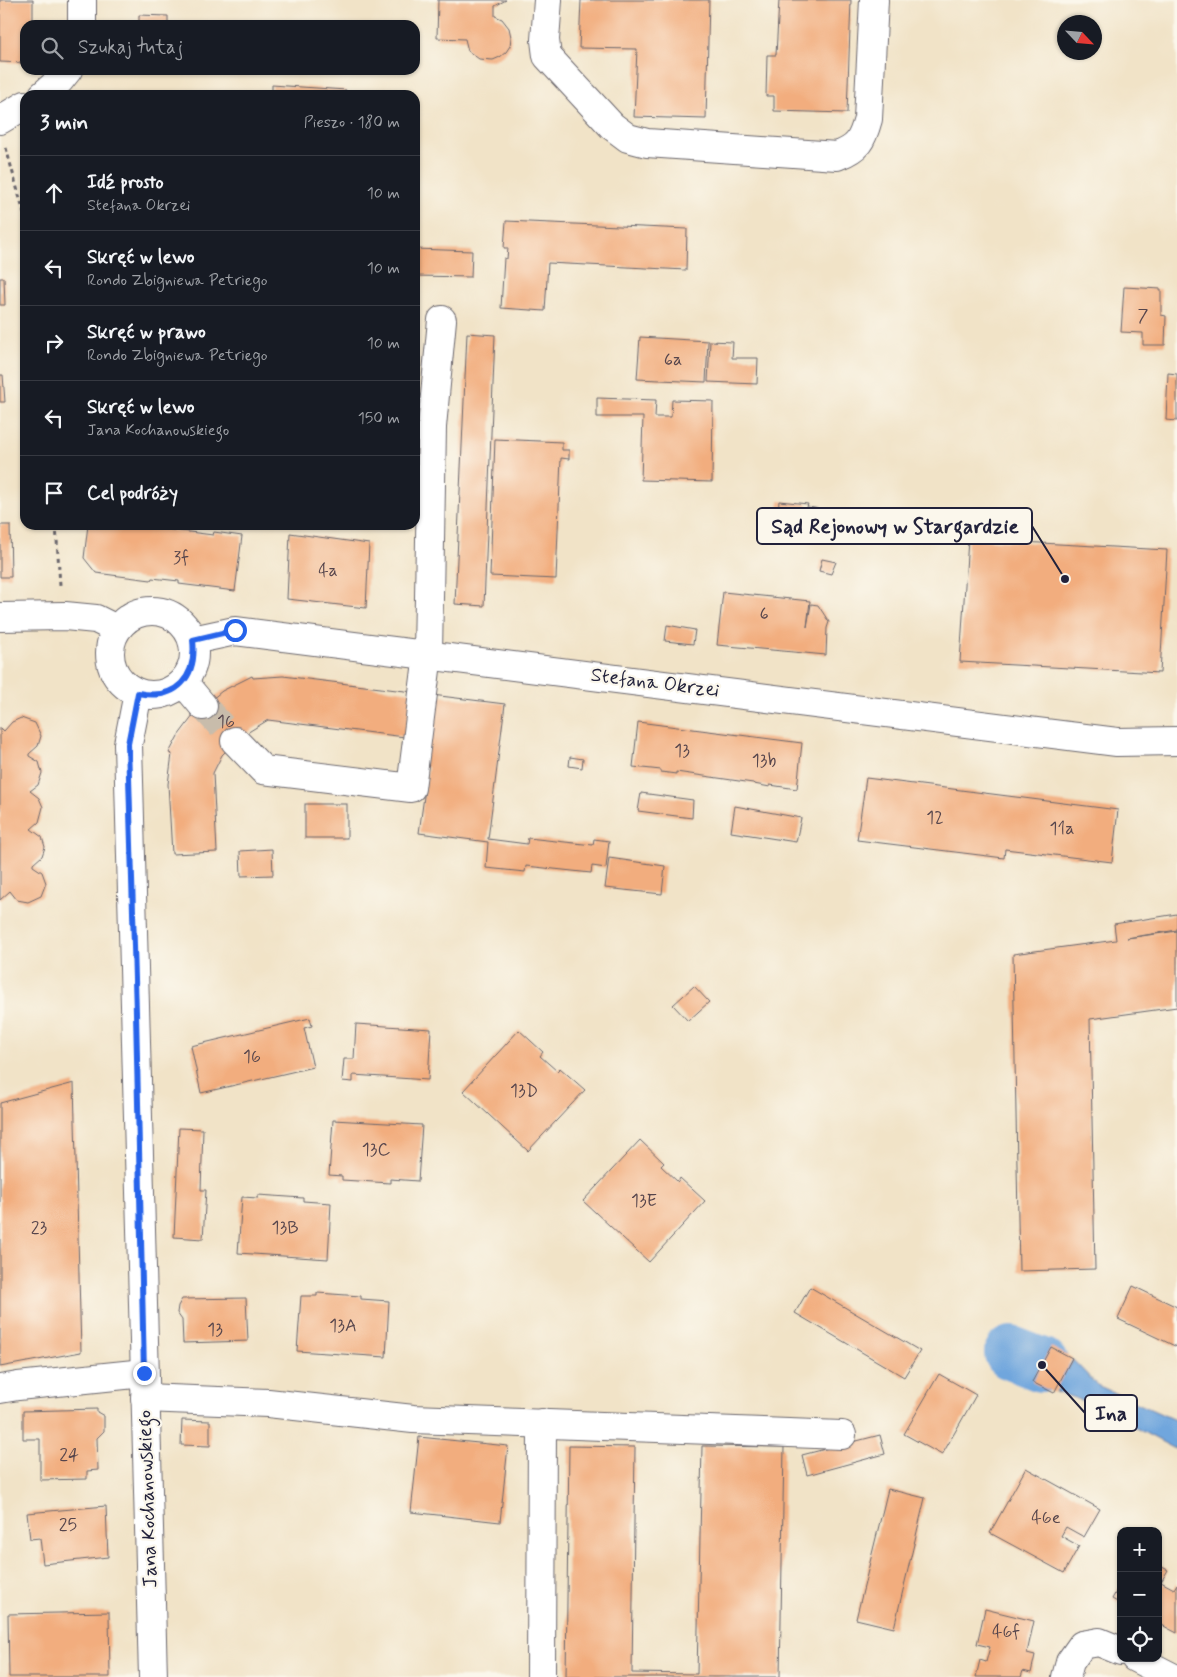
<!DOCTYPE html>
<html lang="pl">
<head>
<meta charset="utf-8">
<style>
  :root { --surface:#171b24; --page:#20242c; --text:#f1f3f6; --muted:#9ea1a6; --line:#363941 }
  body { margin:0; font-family:Mynerve,sans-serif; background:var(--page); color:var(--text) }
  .controls { position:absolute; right:15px; bottom:15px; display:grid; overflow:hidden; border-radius:10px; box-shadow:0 1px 4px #0004 }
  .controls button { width:45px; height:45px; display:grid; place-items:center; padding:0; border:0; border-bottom:1px solid var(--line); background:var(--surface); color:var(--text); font:25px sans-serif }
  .compass { position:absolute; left:1057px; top:15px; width:45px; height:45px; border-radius:50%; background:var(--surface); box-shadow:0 1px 4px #0004; rotate:116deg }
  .stop { position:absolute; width:15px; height:15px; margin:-11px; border:4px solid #2563eb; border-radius:50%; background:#fff }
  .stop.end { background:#2563eb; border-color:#fff; box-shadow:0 1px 5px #0008 }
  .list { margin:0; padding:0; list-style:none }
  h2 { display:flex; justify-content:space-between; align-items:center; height:65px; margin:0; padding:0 20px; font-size:21px }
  h2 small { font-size:16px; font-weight:400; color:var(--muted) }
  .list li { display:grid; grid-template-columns:32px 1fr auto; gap:15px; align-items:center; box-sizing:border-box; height:75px; padding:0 20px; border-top:1px solid var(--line) }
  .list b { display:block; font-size:19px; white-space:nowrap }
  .list p { margin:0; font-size:16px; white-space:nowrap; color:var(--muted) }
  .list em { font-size:16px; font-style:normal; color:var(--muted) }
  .icon { flex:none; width:28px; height:28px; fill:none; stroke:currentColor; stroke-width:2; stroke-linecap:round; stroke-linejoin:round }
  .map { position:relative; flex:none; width:1177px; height:1677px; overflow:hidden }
  .search { position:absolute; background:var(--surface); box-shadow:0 1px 4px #0004; left:20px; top:20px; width:400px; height:55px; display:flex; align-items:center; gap:12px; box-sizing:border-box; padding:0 18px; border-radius:15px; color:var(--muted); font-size:19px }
  .panel { position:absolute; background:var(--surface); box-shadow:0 1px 4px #0004; left:20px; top:90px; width:400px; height:440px; border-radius:15px }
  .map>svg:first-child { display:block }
</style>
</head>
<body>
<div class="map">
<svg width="1177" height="1677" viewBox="0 0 1177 1677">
  <rect width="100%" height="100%" fill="#fbf7ec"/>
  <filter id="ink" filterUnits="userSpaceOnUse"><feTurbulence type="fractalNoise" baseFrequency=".02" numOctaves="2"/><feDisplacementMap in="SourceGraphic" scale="10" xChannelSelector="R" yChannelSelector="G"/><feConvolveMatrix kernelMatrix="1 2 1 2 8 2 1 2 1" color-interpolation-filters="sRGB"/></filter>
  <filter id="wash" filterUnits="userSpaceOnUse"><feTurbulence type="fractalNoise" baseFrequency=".0096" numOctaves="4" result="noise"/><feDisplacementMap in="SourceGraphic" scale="20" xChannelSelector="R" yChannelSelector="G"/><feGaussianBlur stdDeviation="1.12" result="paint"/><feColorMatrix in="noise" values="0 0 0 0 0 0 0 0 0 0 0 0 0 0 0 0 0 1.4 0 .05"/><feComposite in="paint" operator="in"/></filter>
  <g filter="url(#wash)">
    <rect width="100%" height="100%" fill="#f1e3c7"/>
    <path fill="#6fa6dd" stroke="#48648c" d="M1073,1360L1097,1385L1177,1421V1450L1087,1402L1056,1392Z"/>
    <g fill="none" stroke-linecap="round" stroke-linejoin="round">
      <path stroke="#6fa6dd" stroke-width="54" d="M1011,1353L1042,1365"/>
    </g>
    <g id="blocks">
      <g fill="#f2ad7e">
        <path d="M0,0H33V25H25V63L0,62Z"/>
        <path d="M438,0H506L495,6V16L502,19L509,28L511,37L510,46L506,52L500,57L493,60L479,59L468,51L465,39L437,38Z"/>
        <path d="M581,0H709L706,119L634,117L637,49L579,48Z"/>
        <path d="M779,0H851L847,113L774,111V96H766L767,55H776Z"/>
        <path d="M139,15L168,16V25H139Z"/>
        <path d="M272,85L346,90L345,95H272Z"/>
        <path d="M506,221L687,229L686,270L548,263L545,311L501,308L504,258L507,259L508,248H504Z"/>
        <path d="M415,249L472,251L471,277L415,276Z"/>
        <path d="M0,278H4L5,305H0Z"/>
        <path d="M1124,287L1161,289V315L1166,316L1165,345H1143V333L1121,332Z"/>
        <path d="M467,333L495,335L484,606L455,604Z"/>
        <path d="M640,337L708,341L706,382L637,379Z"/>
        <path d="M710,341L733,342L732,358H758L757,384L708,382Z"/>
        <path d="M1168,373L1177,374V421L1166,420Z"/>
        <path d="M0,375H3L5,402H0Z"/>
        <path d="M597,398L656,400L655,417H671L672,400L713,401L712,482L641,480L643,417H597Z"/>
        <path d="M495,439L562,442V450H569V459L561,458L556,579L490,576Z"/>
        <path d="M779,501L808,504L807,507L822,509L818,540L804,538V540L776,537Z"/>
        <path d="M0,525H10L11,577H0Z"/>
        <path d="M88,525H134L213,535L214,532L242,536L235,591L179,584V581L152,578L151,580L96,573L84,558Z"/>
        <path d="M290,533L369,544L366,608L287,599Z"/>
        <path d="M968,539L1167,550L1160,673L960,662Z"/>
        <path d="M822,559L836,562L831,574L819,571Z"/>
        <path d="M723,592L810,601L807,627L811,604L818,605L829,622L827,628L826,655L717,645Z"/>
        <path d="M667,625L695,630L693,644L665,641Z"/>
        <path d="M252,676L253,678L283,676L413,692L405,737L268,720L242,736L230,747L222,755L213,773L217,852L172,854L168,784L172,754L169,753L178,736L196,712L222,691Z"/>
        <path d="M432,695L505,704L488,839L527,844L528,838L593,845L594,839L609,841L606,868L592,866L591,873L526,866L525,872L486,868L488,842L419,833L428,767H423Z"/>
        <path d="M21,718L35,723L41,736L38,746L29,754V756L39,762L42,773L38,785L30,791L39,798L43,807L39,822L31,829L42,837L45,847L42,856L33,864V866L42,872L46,883L41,896L28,902L17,900L10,891L0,900V727L4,731L12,722Z"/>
        <path d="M638,722L802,743L797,789L770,785V787L754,784L753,783L676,772V774L661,772V770L633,767Z"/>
        <path d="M570,757L583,759L582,768L569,766Z"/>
        <path d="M866,778L1118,810L1112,862L1005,849L1004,858L857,840Z"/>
        <path d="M641,793L693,800L692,818L638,811Z"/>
        <rect x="305" y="804" width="42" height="34"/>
        <path d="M735,806L801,818L796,842L731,832Z"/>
        <path d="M272,849L273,875L241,876L240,851Z"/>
        <path d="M609,858L665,866L662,894L605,888Z"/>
        <path d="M1177,914V930L1127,938L1177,931V1007L1090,1019L1095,1269L1019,1271L1013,954L1116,940L1114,924Z"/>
        <path d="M694,986L709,1002L688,1021L673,1005Z"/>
        <path d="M310,1018L312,1026L304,1028L313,1067L201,1093L191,1046Z"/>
        <path d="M356,1024L431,1029L428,1080L353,1075V1082L342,1081L344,1059H354Z"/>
        <path d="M519,1030L543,1052L540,1056L557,1071L560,1068L585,1090L528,1151L463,1091Z"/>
        <path d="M74,1083L81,1352L0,1367V1103Z"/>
        <path d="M333,1120L422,1125L418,1181L390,1179V1183L342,1180V1176L329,1175Z"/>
        <path d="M179,1128L203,1129L201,1190H206L203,1239L174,1237Z"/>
        <path d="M640,1140L664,1163L661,1166L678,1182L680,1178L705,1201L649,1262L583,1201Z"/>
        <path d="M258,1195L303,1198V1201L331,1203L328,1259L238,1253L242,1197L258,1198Z"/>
        <path d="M1133,1286L1177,1307V1347L1118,1319Z"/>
        <path d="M810,1287L920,1351L904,1377L795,1313Z"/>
        <path d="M317,1293L361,1296V1299L389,1301L386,1357L297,1351L301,1296H317Z"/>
        <path d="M246,1298L248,1341L183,1343L182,1320L177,1313L178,1306L182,1299Z"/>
        <path d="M1051,1347L1072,1358L1054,1393L1032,1382Z"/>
        <path d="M939,1374L976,1395L942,1455L904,1434Z"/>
        <path d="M97,1409V1412L104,1416V1431L97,1438L98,1470L87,1471V1479L40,1480V1439H23V1411Z"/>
        <path d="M182,1420L210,1421V1446L181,1445Z"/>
        <path d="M880,1435L885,1454L807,1475L802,1455Z"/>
        <path d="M419,1437L508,1446L500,1522L411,1512Z"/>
        <path d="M569,1446L635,1447L632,1673L697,1674L702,1446L784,1447L780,1677H566Z"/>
        <path d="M1026,1468L1100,1509L1084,1537L1066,1527L1061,1536L1079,1546L1064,1573L990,1533Z"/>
        <path d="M888,1489L925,1498L894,1628L856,1619Z"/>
        <path d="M106,1506L108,1557L43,1564L40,1538L30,1539L27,1513Z"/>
        <path d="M1158,1565L1168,1570L1161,1582L1174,1589L1177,1584V1633L1158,1623Z"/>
        <path d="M1121,1583V1604L1112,1599Z"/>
        <path d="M985,1609L1034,1621L1027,1653L1035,1655L1031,1673L1023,1671L1021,1677H976L980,1660L986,1662L990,1647L977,1644Z"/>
        <path d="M109,1612L110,1677H9L8,1614Z"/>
      </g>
    </g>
  </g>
  <g filter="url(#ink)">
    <use href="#blocks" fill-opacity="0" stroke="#6a666c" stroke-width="1"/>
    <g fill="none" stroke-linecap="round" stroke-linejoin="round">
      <path stroke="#c8bcab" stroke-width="28" stroke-dasharray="28 14" stroke-linecap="butt" d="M203,706L235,741"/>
      <defs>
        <g id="minor">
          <path d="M548,0L545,40L547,56L612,126L628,138L647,143L837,156C858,148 862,141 868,119L874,0"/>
          <path d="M82,25V0"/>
          <path d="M43,95L60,80L68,70"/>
          <path d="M0,120L25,105"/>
          <circle cx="152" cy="653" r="42"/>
          <path d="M0,617L65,616L96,619L116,629"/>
          <path d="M193,640L235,631L1117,742L1177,741"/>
          <path d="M183,682L203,706"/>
          <path d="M138,693L128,744L153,1677"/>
          <path d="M235,741L263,770L411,788L428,654L432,427L442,320"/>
          <path d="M0,1389L18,1386L144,1373"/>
          <path d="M145,1398L268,1403L413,1419L842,1435"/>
          <path d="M1135,1658L1172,1677"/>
          <path d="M541,1677L542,1423"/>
          <path d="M1066,1677L1070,1662L1082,1645L1099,1642L1121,1651"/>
        </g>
      </defs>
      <use href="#minor" stroke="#6a666c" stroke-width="30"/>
      <g stroke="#6a666c" stroke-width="3" stroke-dasharray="4 4" stroke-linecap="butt">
        <path d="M6,148L25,217"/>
        <path d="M56,525L60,585"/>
      </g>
      <use href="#minor" stroke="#fff" stroke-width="28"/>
    </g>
  </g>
  <g fill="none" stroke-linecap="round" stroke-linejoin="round" filter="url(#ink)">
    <path stroke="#2563eb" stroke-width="6" d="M144,1373L136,1013L128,744L138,693C177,701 197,677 193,640L235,630"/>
  </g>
  <g text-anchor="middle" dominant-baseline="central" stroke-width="4.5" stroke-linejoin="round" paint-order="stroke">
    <g font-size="18" fill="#56454c">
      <text x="1143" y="316">7</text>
      <text x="673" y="360">6a</text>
      <text x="181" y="558">3f</text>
      <text x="328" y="571">4a</text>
      <text x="764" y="614">6</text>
      <text x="226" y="722">16</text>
      <text x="682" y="751">13</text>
      <text x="764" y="761">13b</text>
      <text x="935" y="818">12</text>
      <text x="1062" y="829">11a</text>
      <text x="252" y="1057">16</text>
      <text x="524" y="1091">13D</text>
      <text x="376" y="1150">13C</text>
      <text x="644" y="1201">13E</text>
      <text x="39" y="1228">23</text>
      <text x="285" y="1228">13B</text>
      <text x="343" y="1326">13A</text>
      <text x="215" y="1330">13</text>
      <text x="69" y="1455">24</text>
      <text x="1046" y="1518">46e</text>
      <text x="68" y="1525">25</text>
      <text x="1006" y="1632">46f</text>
    </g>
    <g font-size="20" fill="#22223b" stroke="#fbf7ec">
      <text transform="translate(655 683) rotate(7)">Stefana Okrzei</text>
      <text transform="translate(148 1499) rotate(-92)">Jana Kochanowskiego</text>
    </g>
  </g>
  <path fill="none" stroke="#22223b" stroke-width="2" d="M1065 579L1032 526M1042 1365L1085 1413"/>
  <g fill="#22223b" stroke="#fbf7ec" stroke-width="2">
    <circle cx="1065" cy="579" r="5"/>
    <circle cx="1042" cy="1365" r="5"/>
  </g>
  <g fill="#fbf7ec" stroke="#22223b" stroke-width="2">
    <rect x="757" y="508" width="275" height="36" rx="5"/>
    <rect x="1085" y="1395" width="52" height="36" rx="5"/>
  </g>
  <g font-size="21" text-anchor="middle" font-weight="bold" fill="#22223b">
    <text x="895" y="533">Sąd Rejonowy w Stargardzie</text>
    <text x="1111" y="1420">Ina</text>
  </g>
</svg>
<div class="controls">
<button>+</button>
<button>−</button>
<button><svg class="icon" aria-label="locate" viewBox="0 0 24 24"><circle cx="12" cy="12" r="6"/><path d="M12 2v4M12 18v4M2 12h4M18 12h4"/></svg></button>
</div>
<svg class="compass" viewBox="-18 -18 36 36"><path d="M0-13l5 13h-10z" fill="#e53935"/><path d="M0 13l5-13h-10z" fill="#9ea1a6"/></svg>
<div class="stop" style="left:235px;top:630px"></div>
<div class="stop end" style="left:144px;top:1373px"></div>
<div class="search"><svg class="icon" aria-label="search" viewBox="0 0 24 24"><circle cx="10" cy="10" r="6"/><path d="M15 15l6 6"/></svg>Szukaj tutaj</div>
<section class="panel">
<h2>3 min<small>Pieszo · 180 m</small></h2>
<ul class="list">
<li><svg class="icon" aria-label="ahead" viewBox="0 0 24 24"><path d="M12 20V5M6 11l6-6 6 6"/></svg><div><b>Idź prosto</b><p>Stefana Okrzei</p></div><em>10 m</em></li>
<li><svg class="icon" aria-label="left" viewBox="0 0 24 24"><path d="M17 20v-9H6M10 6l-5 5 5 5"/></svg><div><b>Skręć w lewo</b><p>Rondo Zbigniewa Petriego</p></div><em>10 m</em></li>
<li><svg class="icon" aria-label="right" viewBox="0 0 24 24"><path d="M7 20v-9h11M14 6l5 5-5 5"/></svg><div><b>Skręć w prawo</b><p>Rondo Zbigniewa Petriego</p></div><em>10 m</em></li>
<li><svg class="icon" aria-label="left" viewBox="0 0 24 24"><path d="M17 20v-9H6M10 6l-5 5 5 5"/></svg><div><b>Skręć w lewo</b><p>Jana Kochanowskiego</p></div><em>150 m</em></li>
<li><svg class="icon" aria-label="arrive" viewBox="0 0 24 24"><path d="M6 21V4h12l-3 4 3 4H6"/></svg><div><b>Cel podróży</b></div></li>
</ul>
</section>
</div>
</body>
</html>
